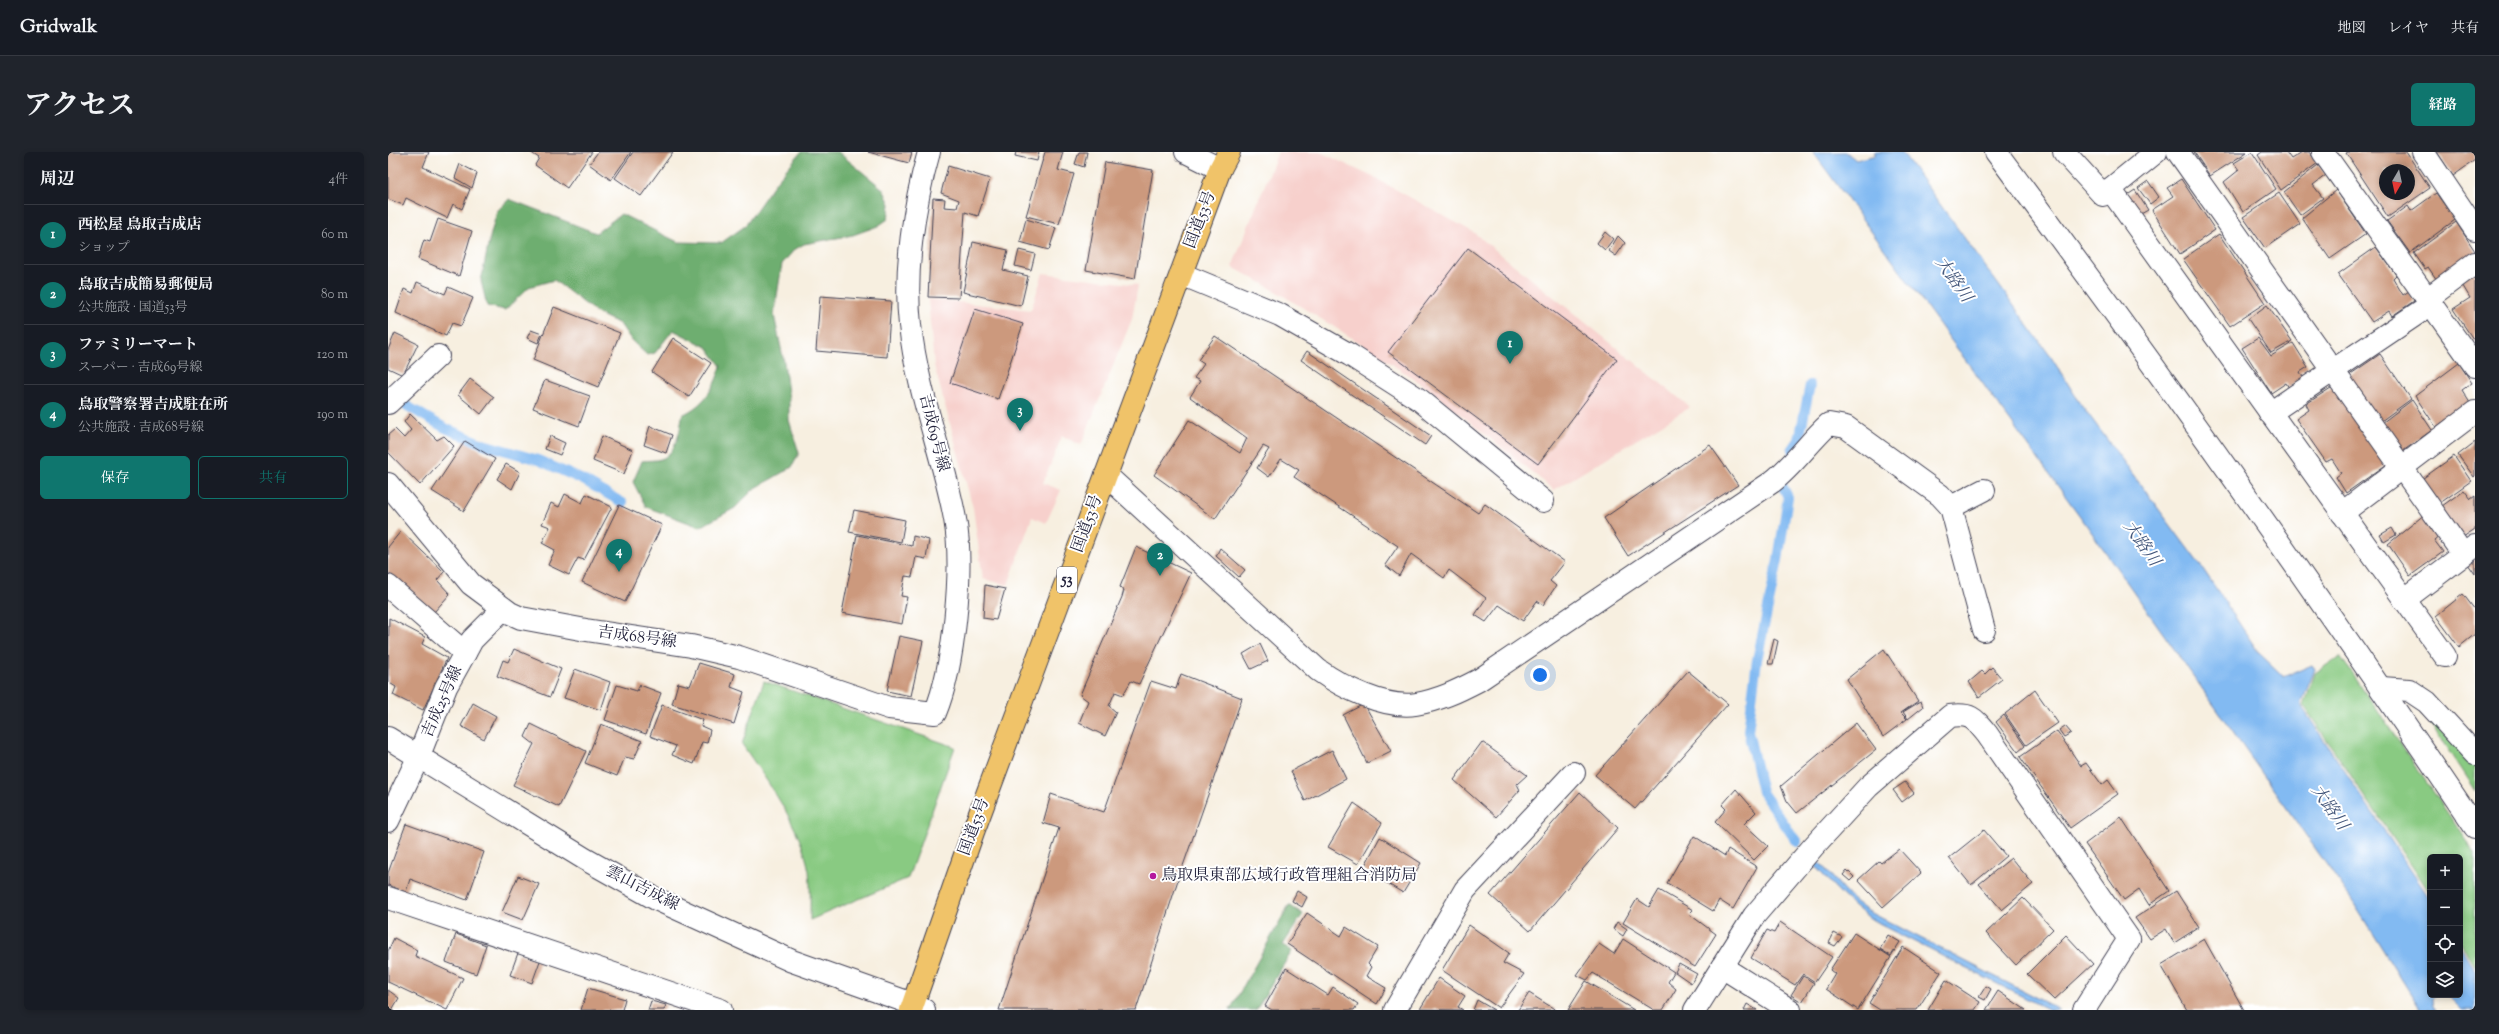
<!DOCTYPE html>
<html lang="ja">
<head>
<meta charset="utf-8">
<style>
  :root { --surface:#171b24; --page:#20242c; --text:#f1f3f6; --muted:#9ea1a6; --line:#363941; --accent:#0f766e }
  body { margin:0; font-family:"Sorts Mill Goudy","Noto Serif JP",serif; background:var(--page); color:var(--text) }
  .controls { position:absolute; right:12px; bottom:12px; display:grid; overflow:hidden; border-radius:6px; box-shadow:0 2px 6px #0003 }
  .controls button { width:36px; height:36px; display:grid; place-items:center; padding:0; border:0; border-bottom:1px solid var(--line); background:var(--surface); color:var(--text); font:20px sans-serif }
  .compass { position:absolute; left:1991px; top:12px; width:36px; height:36px; border-radius:50%; background:var(--surface); box-shadow:0 2px 6px #0003; rotate:189deg }
  .you { position:absolute; left:1152px; top:523px; width:14px; height:14px; margin:-10px; border:3px solid #fff; border-radius:50%; background:#1a73e8; box-shadow:0 0 0 6px #1a73e833 }
  .badge { display:grid; place-items:center; width:26px; height:26px; border-radius:50%; background:var(--accent); color:#fff; font-size:13px; font-weight:700 }
  .pin { position:absolute; translate:-50% -33px; filter:drop-shadow(0 1px 2px #0008) }
  .pin::after { content:''; position:absolute; top:21px; width:14px; height:12px; background:inherit; clip-path:polygon(0 0,100% 0,50% 100%) }
  .list { margin:0; padding:0; list-style:none }
  h2 { display:flex; justify-content:space-between; align-items:center; height:52px; margin:0; padding:0 16px; font-size:17px }
  h2 small { font-size:13px; font-weight:400; color:var(--muted) }
  .list li { display:grid; grid-template-columns:26px 1fr auto; gap:12px; align-items:center; box-sizing:border-box; height:60px; padding:0 16px; border-top:1px solid var(--line) }
  .list b { display:block; font-size:15px; white-space:nowrap }
  .list p { margin:0; font-size:13px; white-space:nowrap; color:var(--muted) }
  .list em { font-size:13px; font-style:normal; color:var(--muted) }
  .actions { display:flex; gap:8px; padding:12px 16px }
  .actions a { flex:1; padding:9px 0; border:1px solid var(--accent); border-radius:6px; text-align:center; font-size:14px; color:var(--accent) }
  .actions .main { background:var(--accent); color:#fff }
  .icon { flex:none; width:22px; height:22px; fill:none; stroke:currentColor; stroke-width:2; stroke-linecap:round; stroke-linejoin:round }
  .map { position:relative; flex:none; width:2087px; height:858px; overflow:hidden; border-radius:6px }
  header { display:flex; align-items:center; gap:24px; box-sizing:border-box; height:56px; padding:0 20px; background:var(--surface); border-bottom:1px solid var(--line) }
  header strong { font-size:19px }
  nav { display:flex; gap:22px; margin-inline-start:auto; font-size:14px }
  .intro { display:flex; align-items:center; justify-content:space-between; box-sizing:border-box; height:96px; padding:0 24px }
  h1 { margin:0; font-size:28px }
  .button { padding:10px 18px; border-radius:6px; background:var(--accent); color:#fff; font-size:14px; font-weight:700 }
  main { display:flex; gap:24px; padding:0 24px }
  aside { flex:1; background:var(--surface); border-radius:6px; box-shadow:0 2px 6px #0003 }
  .map>svg:first-child { display:block }
</style>
</head>
<body>
<header>
<strong>Gridwalk</strong>
<nav><a>地図</a><a>レイヤ</a><a>共有</a></nav>
</header>
<div class="intro"><h1>アクセス</h1><a class="button">経路</a></div>
<main>
<aside>
<h2>周辺<small>4件</small></h2>
<ul class="list">
<li><span class="badge">1</span><div><b>西松屋 鳥取吉成店</b><p>ショップ</p></div><em>60 m</em></li>
<li><span class="badge">2</span><div><b>鳥取吉成簡易郵便局</b><p>公共施設 · 国道53号</p></div><em>80 m</em></li>
<li><span class="badge">3</span><div><b>ファミリーマート</b><p>スーパー · 吉成69号線</p></div><em>120 m</em></li>
<li><span class="badge">4</span><div><b>鳥取警察署吉成駐在所</b><p>公共施設 · 吉成68号線</p></div><em>190 m</em></li>
</ul>
<div class="actions"><a class="main">保存</a><a>共有</a></div>
</aside>
<div class="map">
<svg width="2087" height="858" viewBox="0 0 2087 858">
  <rect width="100%" height="100%" fill="#fff"/>
  <filter id="ink" filterUnits="userSpaceOnUse"><feTurbulence type="fractalNoise" baseFrequency=".025" numOctaves="2"/><feDisplacementMap in="SourceGraphic" scale="8" xChannelSelector="R" yChannelSelector="G"/><feConvolveMatrix kernelMatrix="1 2 1 2 8 2 1 2 1" color-interpolation-filters="sRGB"/></filter>
  <filter id="wash" filterUnits="userSpaceOnUse"><feTurbulence type="fractalNoise" baseFrequency=".012" numOctaves="4" result="noise"/><feDisplacementMap in="SourceGraphic" scale="16" xChannelSelector="R" yChannelSelector="G"/><feGaussianBlur stdDeviation="0.9" result="paint"/><feColorMatrix in="noise" values="0 0 0 0 0 0 0 0 0 0 0 0 0 0 0 0 0 1.4 0 .05"/><feComposite in="paint" operator="in"/></filter>
  <g filter="url(#wash)">
    <rect width="100%" height="100%" fill="#f7efe0"/>
    <g fill="#f7d0cc">
      <path d="M890,0H932L987,26L1085,80L1302,255L1166,338L1041,237L969,189L876,132L844,115Z"/>
      <path d="M655,121L750,133L744,167L693,293L674,284L655,331L673,338L658,371L644,365L620,433L595,427L585,356L546,213L540,147L643,158Z"/>
    </g>
    <g fill="#89ca82" stroke="#56765e">
      <path d="M1952,504L2087,701V815L2072,791V705H2042V741L1916,554L1927,521Z"/>
      <path d="M376,529L567,595L520,726L422,768C422,752 423,734 421,719C412,672 380,631 354,592Z"/>
      <path d="M2031,554L2087,608V639Z"/>
    </g>
    <g fill="#6eae70" stroke="#486856">
      <path d="M413,0H450L495,37L502,52L500,67L490,74L465,83L416,92L406,98L394,112L386,163L396,210L401,248V268L411,301L404,315L366,337L347,356L312,375L258,355L245,330L254,309C259,308 267,309 273,307C288,302 293,277 294,263C316,253 326,237 333,214L319,195L285,178L267,201L259,203L244,189L232,172L209,161L166,128L141,135L117,158L99,154L93,129L101,89L109,59L121,47L208,81L233,62L290,90L333,91L357,74L387,31Z"/>
      <path d="M901,753L915,762L895,793L904,799L868,858H842Z"/>
    </g>
    <g fill="#82baf2" stroke="#526e96">
      <path d="M1425,0H1458L1468,8L1488,3L1486,0H1514L1663,205L1692,251L1815,417L1871,501L1896,525L1924,513L1927,517L1914,550V555L2042,747V843H2048L2044,847L2045,854L2048,858H2033L1963,747L1697,371Z"/>
      <path d="M1431,710L1464,747L1478,758L1672,858H1661L1491,772C1465,756 1447,736 1427,714Z"/>
      <path d="M2072,795L2087,819V858H2073L2058,843H2072Z"/>
    </g>
    <g fill="none" stroke-linecap="round" stroke-linejoin="round">
      <g stroke="#82baf2" stroke-width="10">
        <path d="M14,251L57,276L95,292L150,308L195,328L235,351"/>
        <path d="M1404,298L1411,288L1422,233"/>
        <path d="M1394,333L1400,345L1390,408L1369,508L1360,579L1374,640L1409,690"/>
      </g>
    </g>
    <g id="blocks">
      <g fill="#cc997d" fill-rule="evenodd">
        <path d="M0,0H41L35,15L82,37L74,57L65,52L59,66L18,46L15,53L0,47Z"/>
        <path d="M142,0H204L179,36L147,13L151,6Z"/>
        <path d="M210,0H243L223,28L201,12Z"/>
        <path d="M245,0H285L253,44L227,26Z"/>
        <path d="M480,0H524L521,11Z"/>
        <path d="M628,0H651L649,9L627,4Z"/>
        <path d="M657,0H675L670,18L686,22L671,72L638,64Z"/>
        <path d="M691,0H699L696,15L687,12Z"/>
        <path d="M1806,0H1859L1822,24Z"/>
        <path d="M1864,0L1888,37L1855,60L1836,30L1851,18L1846,11Z"/>
        <path d="M1874,0H1898L1903,7L1914,0H1921L1930,11L1893,38L1870,3Z"/>
        <path d="M1960,0H2018L2042,36L2000,65L1958,1ZM1997,18H2021V42H1997Z"/>
        <path d="M2049,0H2087V8L2065,24Z"/>
        <path d="M717,10L765,18L747,127L698,118Z"/>
        <path d="M72,12L89,21L84,36L67,26Z"/>
        <path d="M1930,13L1938,23L1925,33L1935,46L1912,63L1896,40Z"/>
        <path d="M560,14L602,27L590,64L577,60L571,146L540,145L545,46L557,47L556,55L569,56L571,48L553,41Z"/>
        <path d="M1793,27L1827,78L1792,102L1764,58L1785,44L1779,36Z"/>
        <path d="M1760,29L1771,45L1762,52L1750,36Z"/>
        <path d="M1747,38L1760,58L1751,63L1738,44Z"/>
        <path d="M1948,38L1978,82L1942,107L1914,66Z"/>
        <path d="M1891,41L1912,72L1877,96L1855,65Z"/>
        <path d="M2048,41L2067,68L2022,101L1999,69L2020,54L2023,59Z"/>
        <path d="M50,67L84,79L71,124L30,107L36,88L42,90Z"/>
        <path d="M638,67L668,76L661,98L632,90Z"/>
        <path d="M2068,70L2087,99V103L2051,131L2040,115L2037,117L2026,101Z"/>
        <path d="M1217,80L1225,87L1217,98L1209,91Z"/>
        <path d="M1831,82L1877,151L1842,174L1795,107Z"/>
        <path d="M1230,84L1237,91L1228,104L1221,99Z"/>
        <path d="M585,90L620,98L615,118L640,124L633,154L575,140Z"/>
        <path d="M1988,95L2008,123L2005,126L2015,143L2021,139L2026,149L2004,164L2001,159L1984,170L1950,122Z"/>
        <path d="M1080,96L1229,207L1150,312L1000,200Z"/>
        <path d="M631,98L647,102L643,118L627,114Z"/>
        <path d="M2087,117V190L2065,157L2082,146L2072,129Z"/>
        <path d="M29,130L57,142L60,135L85,146L73,174L64,171L58,184L8,161L16,137L25,141Z"/>
        <path d="M432,144L503,149L499,205L428,199Z"/>
        <path d="M1879,153L1904,189L1883,201L1860,167Z"/>
        <path d="M166,155L232,181L210,235L145,208Z"/>
        <path d="M587,157L635,172L610,247L562,231Z"/>
        <path d="M143,178L154,182L150,191L139,186Z"/>
        <path d="M7,181L30,192L15,223L0,216V198Z"/>
        <path d="M827,184L1090,361L1097,352L1177,410L1162,429L1168,434L1155,453L1149,449L1135,469L1111,453L1098,470L1087,463L1098,446L1061,418L1056,426L1023,402L1011,424L997,413L1010,394L906,325L911,318L893,307L881,325L869,316L881,297L875,294L827,367L766,323L801,268L852,301L859,286L802,245L812,229L806,226L816,212L810,208Z"/>
        <path d="M285,186L323,211L301,245L264,220Z"/>
        <path d="M1870,186L1883,204L1905,191L1920,215L1912,220L1915,225L1901,236L1898,231L1883,241L1854,196Z"/>
        <path d="M919,199L1043,284L1037,293L913,208Z"/>
        <path d="M1992,202L2023,247L1989,272L1957,226Z"/>
        <path d="M2071,211L2084,231L2074,238L2082,251L2048,275L2027,244Z"/>
        <path d="M82,227L106,245L93,262L70,243Z"/>
        <path d="M157,228L202,244L191,274L145,256Z"/>
        <path d="M1946,234L2002,310L1958,341L1948,325L1953,321L1944,307L1938,310L1908,267L1921,258L1918,252Z"/>
        <path d="M2024,248L2044,278L2011,302L1990,274Z"/>
        <path d="M22,262L49,288L56,284L66,294L32,333L0,300V283L7,277L16,286L23,278L16,270Z"/>
        <path d="M262,274L284,283L278,301L256,293Z"/>
        <path d="M162,284L177,291L172,303L157,297Z"/>
        <path d="M214,284L245,298L236,322L205,309Z"/>
        <path d="M77,289L107,307L76,359L44,339Z"/>
        <path d="M2087,290V324L2086,325L2070,303Z"/>
        <path d="M1322,293L1350,333L1240,404L1216,366Z"/>
        <path d="M2066,304L2083,329L2048,354L2031,329Z"/>
        <path d="M118,312L132,320L124,337L109,327Z"/>
        <path d="M2076,338L2083,347L2087,344V377L2072,387L2050,357Z"/>
        <path d="M177,342L194,351L198,342L224,355L196,408L190,406L181,423L160,413L167,398L154,391L162,375L154,372L163,351L171,355Z"/>
        <path d="M231,353L274,373L237,450L194,430Z"/>
        <path d="M466,358L517,368L513,390L461,380Z"/>
        <path d="M2037,362L2053,382L2046,388L2055,400L2022,424L2000,392Z"/>
        <path d="M2004,376L2008,383L1996,390L1992,383Z"/>
        <path d="M13,379L56,420L49,428L62,442L46,460L0,421V395Z"/>
        <path d="M469,383L524,394L525,384L541,388L538,407L528,405L524,425L517,424L513,444L519,445L514,472L454,461Z"/>
        <path d="M748,395L803,421L751,532L743,529L735,543L727,540L721,554L728,560L717,584L691,571L700,549L692,543L734,445L736,438L732,435Z"/>
        <path d="M832,396L857,418L851,425L828,404Z"/>
        <path d="M2087,407V422L2080,412Z"/>
        <path d="M597,433L617,437L608,468L595,466Z"/>
        <path d="M2075,442L2087,458V482L2071,495L2048,464Z"/>
        <path d="M1,466L37,485L34,492L59,506L35,558L5,543L8,535L0,530Z"/>
        <path d="M511,484L535,489L523,544L499,539Z"/>
        <path d="M1386,487L1390,489L1385,512H1380Z"/>
        <path d="M872,492L880,509L863,517L855,502Z"/>
        <path d="M126,497L173,517L162,545L109,524L115,508L120,510Z"/>
        <path d="M1496,497L1530,549L1513,561L1519,567L1495,585L1459,527Z"/>
        <path d="M311,511L347,522L343,535L356,540L346,572L284,552L290,531L302,534Z"/>
        <path d="M1604,515L1614,527L1591,545L1581,530L1594,519L1597,522Z"/>
        <path d="M187,517L222,530L213,558L176,546Z"/>
        <path d="M1300,519L1340,552L1247,657L1207,623Z"/>
        <path d="M793,522L854,546L789,731L748,858H611L671,676L655,671L663,642L716,660L763,529L788,537Z"/>
        <path d="M229,533L249,539L252,533L273,541L258,582L217,568Z"/>
        <path d="M1647,538L1670,571L1638,593L1617,562Z"/>
        <path d="M1533,549L1535,555L1520,567L1515,560Z"/>
        <path d="M85,551L108,564L96,587L73,574Z"/>
        <path d="M976,552L1003,599L979,611L955,563Z"/>
        <path d="M274,553L315,568L313,574L322,578L319,591L314,590L306,612L284,603L288,594L262,584Z"/>
        <path d="M1616,563L1637,594L1630,600L1608,570Z"/>
        <path d="M1468,571L1488,598L1409,661L1399,649L1393,634Z"/>
        <path d="M143,572L198,599L171,655L125,633L146,592L137,585Z"/>
        <path d="M213,572L254,589L246,607L237,605L229,624L197,611Z"/>
        <path d="M1677,574L1683,581L1676,585L1671,578Z"/>
        <path d="M1669,579L1693,614L1698,611L1714,633L1720,628L1730,642L1682,676L1632,605Z"/>
        <path d="M1094,590L1139,623L1129,632L1132,638L1108,665L1066,628Z"/>
        <path d="M944,598L958,627L917,649L903,619Z"/>
        <path d="M1517,630L1526,641L1514,650L1505,638Z"/>
        <path d="M1348,637L1368,660L1356,672L1380,694L1366,708L1327,670L1338,657L1334,653Z"/>
        <path d="M1192,640L1230,676L1142,779L1102,743Z"/>
        <path d="M966,651L994,671L970,712L940,695Z"/>
        <path d="M1733,665L1781,739L1761,753L1751,737L1736,748L1697,692Z"/>
        <path d="M18,672L96,700L79,748L22,727L18,740L0,733V721Z"/>
        <path d="M1596,678L1618,704L1583,733L1561,706Z"/>
        <path d="M1306,684L1337,704L1340,697L1369,715L1345,757L1331,748L1325,759L1279,731Z"/>
        <path d="M992,685L1033,711L1015,741L975,717Z"/>
        <path d="M1511,697L1533,721L1495,755L1470,728L1491,709L1493,711Z"/>
        <path d="M1623,706L1645,732L1614,758L1591,732Z"/>
        <path d="M1459,718L1466,725L1462,729L1455,723Z"/>
        <path d="M130,724L151,732L135,768L114,760Z"/>
        <path d="M1271,738L1305,758L1301,762L1328,782L1307,815L1235,771L1249,747L1261,755Z"/>
        <path d="M909,739L919,745L914,755L904,749Z"/>
        <path d="M1788,739L1811,775L1786,791L1778,777L1762,787L1747,766Z"/>
        <path d="M1635,746L1665,777L1628,813L1598,781Z"/>
        <path d="M919,761L953,784L958,775L990,795L980,812L983,815L978,824L998,836L989,852L899,792Z"/>
        <path d="M1229,770L1239,777L1235,784L1225,777Z"/>
        <path d="M1392,770L1444,805L1427,830L1415,822L1407,833L1363,806L1379,778L1386,781Z"/>
        <path d="M1081,773L1121,801L1115,811L1136,822L1111,856L1054,818Z"/>
        <path d="M1446,781L1454,785L1447,794L1441,791Z"/>
        <path d="M1466,781L1503,805L1470,858L1438,837L1447,822L1442,818Z"/>
        <path d="M68,782L98,793L88,822L58,810Z"/>
        <path d="M1500,783L1512,790L1503,804L1492,797Z"/>
        <path d="M1678,783L1705,812L1666,848L1639,822Z"/>
        <path d="M6,786L29,798L27,804L75,826L59,858L0,830V799Z"/>
        <path d="M1235,787L1286,820L1280,830L1288,837L1275,858H1266L1205,821L1199,828L1189,823L1211,792L1226,802Z"/>
        <path d="M1816,787L1856,858H1799L1773,813Z"/>
        <path d="M1515,795L1553,820L1529,858H1492L1481,851Z"/>
        <path d="M130,801L152,809L144,831L122,823Z"/>
        <path d="M1291,812L1309,822L1303,831L1287,820Z"/>
        <path d="M898,816L940,843L945,835L970,852L966,858H884L877,854Z"/>
        <path d="M1415,824L1426,831L1414,850L1403,843Z"/>
        <path d="M1051,826L1077,844L1070,855L1075,858L1032,857Z"/>
        <path d="M1558,828L1592,850L1587,858H1540Z"/>
        <path d="M1198,829L1246,858H1180Z"/>
        <path d="M1598,834L1603,837L1597,848L1591,845Z"/>
        <path d="M200,836L237,847L234,858H193Z"/>
        <path d="M0,838L11,846L4,858H0Z"/>
        <path d="M1610,839L1638,858H1598Z"/>
        <path d="M1141,841L1168,858H1130Z"/>
        <path d="M1089,848L1106,858H1085Z"/>
        <path d="M263,849L278,853L276,858H260Z"/>
        <path d="M1359,852L1369,858H1356Z"/>
      </g>
    </g>
  </g>
  <g filter="url(#ink)">
    <use href="#blocks" fill-opacity="0" stroke="#424154" stroke-width="1"/>
    <g fill="none" stroke-linecap="round" stroke-linejoin="round">
      <defs>
        <g id="minor">
          <path d="M798,0L832,17"/>
          <path d="M1608,0C1773,221 1933,446 2087,675"/>
          <path d="M1676,0L1715,43L1768,0"/>
          <path d="M1790,0L2075,402"/>
          <path d="M1935,0L2087,214"/>
          <path d="M2035,0L2087,77"/>
          <path d="M1722,37L2057,504"/>
          <path d="M793,122L892,163L962,203L1032,248L1155,349"/>
          <path d="M2039,147L2087,111"/>
          <path d="M0,251L50,204"/>
          <path d="M1882,261L2042,153"/>
          <path d="M718,323L930,518C954,535 997,557 1028,552C1051,548 1070,539 1091,528L1384,330C1406,313 1420,291 1441,272L1458,275L1552,343L1563,355L1596,338"/>
          <path d="M0,332L83,432L122,461L133,466L198,478L303,494L351,505L501,556L547,561C566,516 576,416 567,367C555,302 529,239 522,173C516,119 526,52 541,0"/>
          <path d="M1563,355L1596,478"/>
          <path d="M1954,361L2087,260"/>
          <path d="M0,434L77,501L58,535L30,606L0,669"/>
          <path d="M2016,448L2087,394"/>
          <path d="M77,501L84,488L115,457"/>
          <path d="M1994,536L2021,538L2039,550L2087,602"/>
          <path d="M0,586L197,707L268,747L404,809L525,852L536,858"/>
          <path d="M0,746L333,858"/>
          <path d="M1334,815L1402,858"/>
          <path d="M1007,858L1077,738L1186,621"/>
          <path d="M1307,858L1366,764L1425,695L1480,635L1562,564C1583,561 1586,566 1599,582L1741,787L1696,858"/>
        </g>
        <path id="highway" d="M523,858L585,680L832,17L841,0"/>
      </defs>
      <use href="#minor" stroke="#424154" stroke-width="24"/>
      <use href="#highway" stroke="#424154" stroke-width="24"/>
      <use href="#minor" stroke="#fff" stroke-width="22"/>
      <use href="#highway" stroke="#f0c369" stroke-width="22"/>
    </g>
  </g>
  <circle fill="#b5179e" stroke="#fff" stroke-width="1.5" cx="765" cy="724" r="4"/>
  <g text-anchor="middle" dominant-baseline="central" stroke-width="4" stroke-linejoin="round" paint-order="stroke">
    <rect fill="#fff" stroke="#646476" stroke-width="1" x="669" y="415" width="20" height="26" rx="3"/>
    <g font-size="15" font-weight="bold" fill="#22223b">
      <text x="679" y="428">53</text>
    </g>
    <g font-size="16" fill="#22223b" stroke="#fff">
      <text transform="translate(813 68) rotate(-69)">国道53号</text>
      <text transform="translate(545 281) rotate(76)">吉成69号線</text>
      <text transform="translate(700 372) rotate(-70)">国道53号</text>
      <text transform="translate(249 486) rotate(8)">吉成68号線</text>
      <text transform="translate(55 550) rotate(-66)">吉成25号線</text>
      <text transform="translate(587 675) rotate(-70)">国道53号</text>
      <text transform="translate(254 737) rotate(27)">雲山吉成線</text>
    </g>
    <g font-size="16" fill="#22223b" stroke="#fff" text-anchor="start">
      <text x="773" y="724">鳥取県東部広域行政管理組合消防局</text>
    </g>
    <g font-size="17" font-style="italic" fill="#44577b" stroke="#fff">
      <text transform="translate(1565 128) rotate(55)">大路川</text>
      <text transform="translate(1753 392) rotate(55)">大路川</text>
      <text transform="translate(1941 656) rotate(55)">大路川</text>
    </g>
  </g>
</svg>
<div class="controls">
<button>+</button>
<button>−</button>
<button><svg class="icon" aria-label="locate" viewBox="0 0 24 24"><circle cx="12" cy="12" r="6"/><path d="M12 2v4M12 18v4M2 12h4M18 12h4"/></svg></button>
<button><svg class="icon" aria-label="layers" viewBox="0 0 24 24"><path d="M12 4l9 5-9 5-9-5zM3 14l9 5 9-5"/></svg></button>
</div>
<svg class="compass" viewBox="-18 -18 36 36"><path d="M0-13l5 13h-10z" fill="#e53935"/><path d="M0 13l5-13h-10z" fill="#9ea1a6"/></svg>
<div class="you"></div>
<div class="pin badge" style="left:1122px;top:212px">1</div>
<div class="pin badge" style="left:772px;top:424px">2</div>
<div class="pin badge" style="left:632px;top:279px">3</div>
<div class="pin badge" style="left:231px;top:420px">4</div>
</div>
</main>
</body>
</html>
